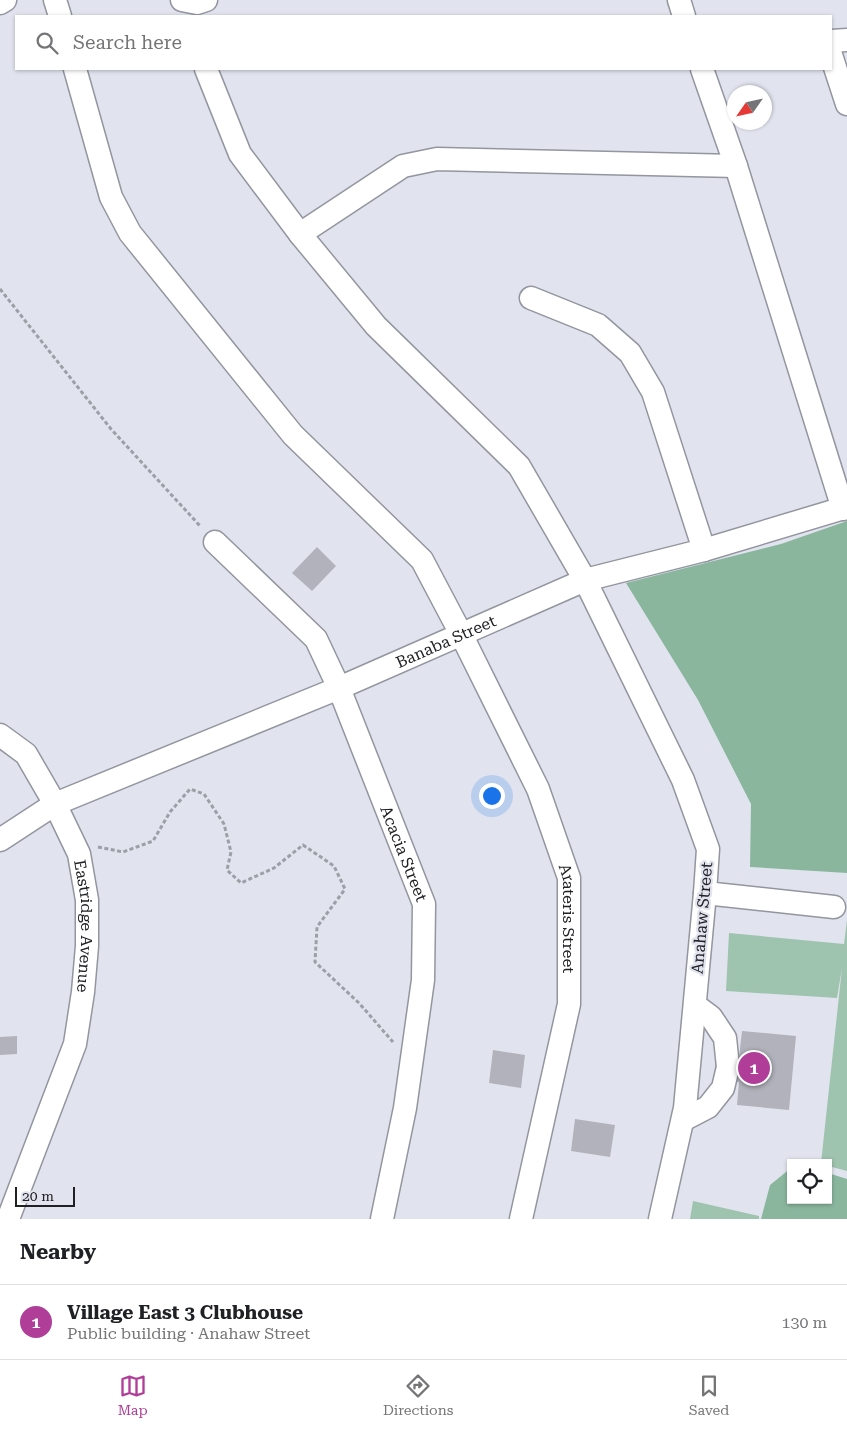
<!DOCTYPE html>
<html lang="en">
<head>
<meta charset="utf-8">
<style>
  :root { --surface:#fff; --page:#f2f2f2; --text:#202124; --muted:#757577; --line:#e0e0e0; --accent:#b03e98 }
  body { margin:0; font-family:"Roboto Serif",serif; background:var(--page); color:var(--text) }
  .controls { position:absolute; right:15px; bottom:15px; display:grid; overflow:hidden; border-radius:0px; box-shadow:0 1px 4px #0004 }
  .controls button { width:45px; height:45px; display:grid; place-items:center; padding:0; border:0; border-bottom:1px solid var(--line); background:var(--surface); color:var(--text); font:25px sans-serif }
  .compass { position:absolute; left:727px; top:85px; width:45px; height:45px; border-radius:50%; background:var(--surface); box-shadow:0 1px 4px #0004; rotate:236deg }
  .scale { position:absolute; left:15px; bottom:12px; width:60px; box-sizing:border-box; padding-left:5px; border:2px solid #202124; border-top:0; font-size:14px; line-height:18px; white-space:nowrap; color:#202124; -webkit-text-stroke:4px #e1e4ee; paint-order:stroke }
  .you { position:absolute; left:491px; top:795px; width:18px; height:18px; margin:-12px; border:4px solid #fff; border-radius:50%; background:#1a73e8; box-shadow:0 0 0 8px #1a73e833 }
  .badge { display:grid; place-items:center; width:32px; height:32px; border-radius:50%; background:var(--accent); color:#fff; font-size:16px; font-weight:700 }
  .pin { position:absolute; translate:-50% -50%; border:2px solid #fff; box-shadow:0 1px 5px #0006 }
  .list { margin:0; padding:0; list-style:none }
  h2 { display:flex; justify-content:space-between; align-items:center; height:65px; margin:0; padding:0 20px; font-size:21px }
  h2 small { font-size:16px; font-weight:400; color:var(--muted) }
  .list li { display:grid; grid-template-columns:32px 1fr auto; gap:15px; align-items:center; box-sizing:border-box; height:75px; padding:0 20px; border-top:1px solid var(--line) }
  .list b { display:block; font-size:19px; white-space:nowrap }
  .list p { margin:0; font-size:16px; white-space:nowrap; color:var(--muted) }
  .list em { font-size:16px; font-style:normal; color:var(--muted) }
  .icon { flex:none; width:28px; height:28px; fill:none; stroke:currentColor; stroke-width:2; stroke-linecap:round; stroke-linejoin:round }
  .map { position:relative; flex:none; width:847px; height:1219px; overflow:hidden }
  .search { position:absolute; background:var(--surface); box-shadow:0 1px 4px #0004; left:15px; right:15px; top:15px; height:55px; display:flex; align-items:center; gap:12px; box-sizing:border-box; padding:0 18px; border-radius:0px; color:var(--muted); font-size:19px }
  .sheet { height:140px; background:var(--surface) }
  nav { display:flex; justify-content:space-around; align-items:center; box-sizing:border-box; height:70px; border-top:1px solid var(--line); background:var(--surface); font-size:14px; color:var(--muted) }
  nav a { display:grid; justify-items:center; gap:2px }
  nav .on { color:var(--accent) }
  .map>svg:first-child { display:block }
</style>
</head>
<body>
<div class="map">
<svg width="847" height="1219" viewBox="0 0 847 1219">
  <rect width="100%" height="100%" fill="#e1e4ee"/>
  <g fill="#9ec3ae">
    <path d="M847,920V1171L828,1166V1163H821L842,968L837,998L726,991L729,933L844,944Z"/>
    <path d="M693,1201L759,1216V1219H690Z"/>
  </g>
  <g fill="#8ab69e">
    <path d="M847,521V873L750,867L751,804L698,700L626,583L781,544Z"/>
    <path d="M791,1168V1200H828V1173L847,1179V1219H761L770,1185Z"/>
  </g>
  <g fill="#b2b2bc">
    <path d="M317,547L336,566L312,591L292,573Z"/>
    <path d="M742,1031L796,1036L789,1110L737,1105L739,1082L714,1079L716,1055L739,1057Z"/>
    <path d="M17,1036V1054L0,1055V1037Z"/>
    <path d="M493,1050L525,1055L521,1088L489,1083Z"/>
    <path d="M575,1119L615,1125L610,1157L571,1151Z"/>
  </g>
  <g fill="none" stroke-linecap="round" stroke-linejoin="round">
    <defs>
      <g id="minor">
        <path d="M55,0L60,16"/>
        <path d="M182,0L197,3L206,0"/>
        <path d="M679,0L684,16"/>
        <path d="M0,3L5,0"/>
        <path d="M831,41L847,40"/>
        <path d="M831,55L847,104"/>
        <path id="s1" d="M75,69L111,197L130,233L293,435L422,560L461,634L538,789L569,878V1004L521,1219"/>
        <path d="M206,69L240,154L300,234L376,326L519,466L585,580L683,780L708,849L705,893L685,1108L660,1219"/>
        <path d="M702,69L736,166L843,509"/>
        <path d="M300,234L403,166L437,159L736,166"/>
        <path d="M531,298L598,325L630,353L653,392L704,550"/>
        <path id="s2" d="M215,542L316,639L339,688L424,904L423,980L405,1108L382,1219"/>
        <path id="s3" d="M0,735L26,754L55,804L79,854L87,900V946L83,992L75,1044L8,1219"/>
        <path id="s4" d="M0,840L55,804L339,688L585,580L704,550L847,507"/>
        <path d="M705,893L834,907"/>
        <path d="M683,1120L708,1107L723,1088L728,1067L725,1038L711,1017L695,1005"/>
      </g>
    </defs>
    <use href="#minor" stroke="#93959f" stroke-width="25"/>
    <g stroke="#9d9fa6" stroke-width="3" stroke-dasharray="4 2.5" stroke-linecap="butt">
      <path d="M0,289L111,429L201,527"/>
      <path d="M98,847L123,852L153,841L170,812L190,789L204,794L224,824L231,852L227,870L241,883L274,868L303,845L334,866L345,889L317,927L315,962L359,1003L393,1042"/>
    </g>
    <use href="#minor" stroke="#fff" stroke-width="22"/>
  </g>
  <g text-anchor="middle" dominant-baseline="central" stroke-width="4.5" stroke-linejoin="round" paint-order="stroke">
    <g font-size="16" fill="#202124" stroke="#e1e4ee">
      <text stroke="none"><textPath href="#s4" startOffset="489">Banaba Street</textPath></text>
      <text stroke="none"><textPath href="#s2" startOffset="372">Acacia Street</textPath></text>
      <text stroke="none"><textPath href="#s1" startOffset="1004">Arateris Street</textPath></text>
      <text transform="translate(702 918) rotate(-85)">Anahaw Street</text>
      <text stroke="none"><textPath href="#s3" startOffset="218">Eastridge Avenue</textPath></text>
    </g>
  </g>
</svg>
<div class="controls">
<button><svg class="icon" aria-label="locate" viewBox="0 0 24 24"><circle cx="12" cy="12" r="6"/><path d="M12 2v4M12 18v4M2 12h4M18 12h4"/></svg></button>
</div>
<svg class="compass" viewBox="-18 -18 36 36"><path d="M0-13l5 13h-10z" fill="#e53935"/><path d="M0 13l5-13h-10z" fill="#757577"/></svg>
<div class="scale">20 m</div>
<div class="you"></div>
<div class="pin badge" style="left:754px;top:1068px">1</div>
<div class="search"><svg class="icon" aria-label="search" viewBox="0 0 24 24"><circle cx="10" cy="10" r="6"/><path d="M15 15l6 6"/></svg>Search here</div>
</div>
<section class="sheet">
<h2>Nearby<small></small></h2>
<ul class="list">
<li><span class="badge">1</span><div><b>Village East 3 Clubhouse</b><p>Public building · Anahaw Street</p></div><em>130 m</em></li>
</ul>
</section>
<nav>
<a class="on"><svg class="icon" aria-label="map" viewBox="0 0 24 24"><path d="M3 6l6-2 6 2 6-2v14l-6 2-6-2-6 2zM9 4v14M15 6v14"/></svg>Map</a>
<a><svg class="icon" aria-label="directions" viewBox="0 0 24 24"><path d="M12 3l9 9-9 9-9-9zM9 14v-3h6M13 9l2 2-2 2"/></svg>Directions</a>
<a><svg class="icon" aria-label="saved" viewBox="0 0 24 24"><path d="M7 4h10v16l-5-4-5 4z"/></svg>Saved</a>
</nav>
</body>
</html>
